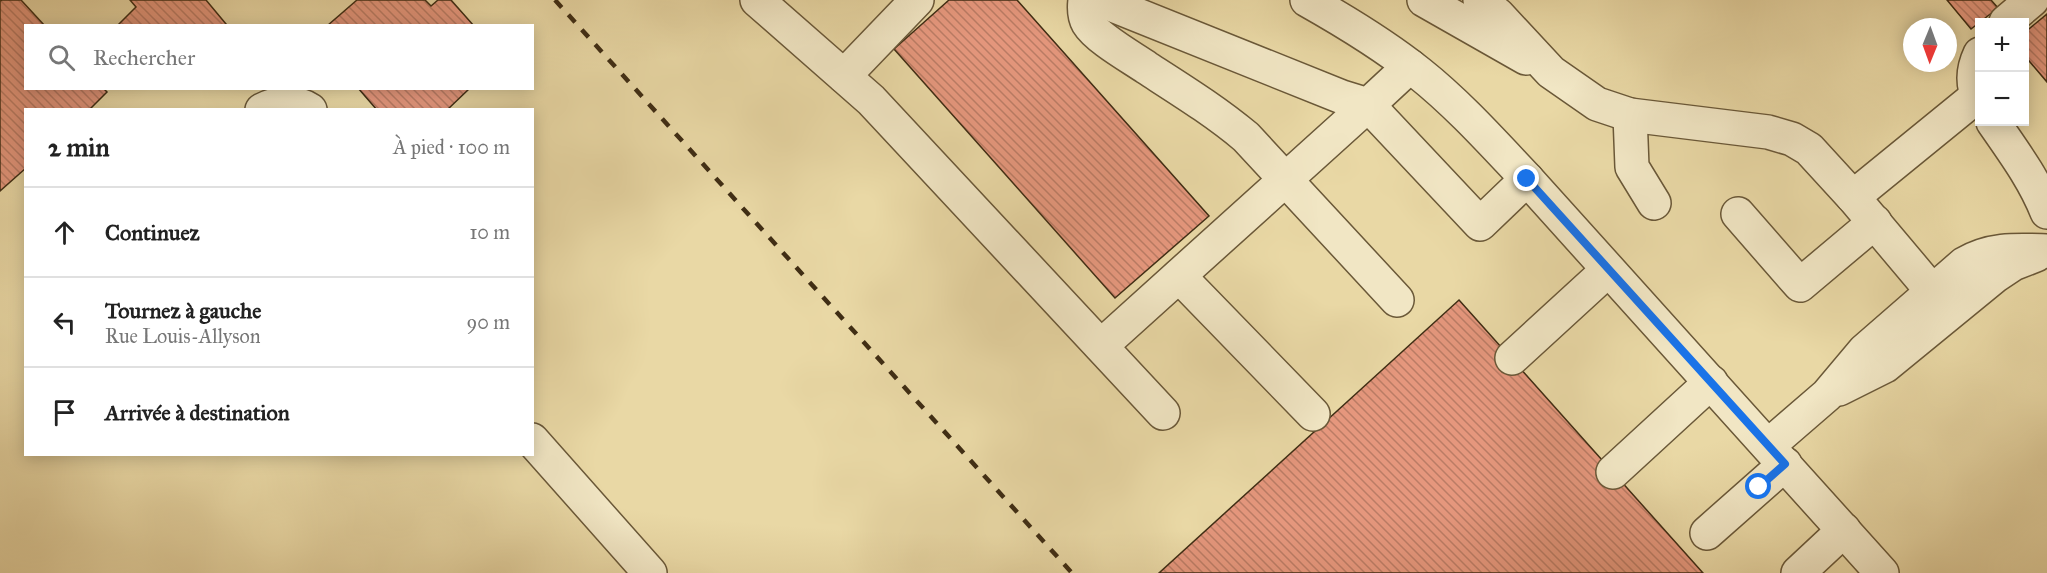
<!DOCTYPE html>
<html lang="fr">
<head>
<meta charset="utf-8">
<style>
  :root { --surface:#fff; --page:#f6f6f6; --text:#222; --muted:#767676; --line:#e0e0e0 }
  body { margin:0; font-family:"IM FELL Great Primer",serif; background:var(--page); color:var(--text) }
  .controls { position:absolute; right:18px; top:18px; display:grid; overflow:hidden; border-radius:0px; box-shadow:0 3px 15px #0003 }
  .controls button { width:54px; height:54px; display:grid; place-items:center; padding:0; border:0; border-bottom:2px solid var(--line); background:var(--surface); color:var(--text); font:30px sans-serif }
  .compass { position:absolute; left:1903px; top:18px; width:54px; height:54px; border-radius:50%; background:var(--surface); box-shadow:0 3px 15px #0003; rotate:181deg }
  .stop { position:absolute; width:18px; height:18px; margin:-14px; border:4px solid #1a73e8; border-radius:50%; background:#fff }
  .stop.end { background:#1a73e8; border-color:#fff; box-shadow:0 2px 6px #0008 }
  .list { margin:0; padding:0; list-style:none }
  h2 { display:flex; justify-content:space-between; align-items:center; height:78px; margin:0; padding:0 24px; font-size:26px }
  h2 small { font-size:20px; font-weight:400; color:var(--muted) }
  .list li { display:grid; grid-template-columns:39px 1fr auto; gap:18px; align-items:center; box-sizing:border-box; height:90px; padding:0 24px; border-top:2px solid var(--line) }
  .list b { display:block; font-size:22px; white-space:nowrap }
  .list p { margin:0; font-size:20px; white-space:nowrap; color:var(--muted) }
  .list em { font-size:20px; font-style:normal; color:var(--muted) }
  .icon { flex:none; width:33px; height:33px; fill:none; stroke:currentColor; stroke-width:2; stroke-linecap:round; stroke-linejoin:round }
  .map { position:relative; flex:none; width:2047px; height:573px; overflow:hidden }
  .search { position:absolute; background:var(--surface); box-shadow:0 3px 15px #0003; left:24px; top:24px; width:510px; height:66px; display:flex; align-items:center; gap:15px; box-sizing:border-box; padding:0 21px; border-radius:0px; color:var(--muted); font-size:22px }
  .panel { position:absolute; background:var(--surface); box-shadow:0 3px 15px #0003; left:24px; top:108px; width:510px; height:348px; border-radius:0px }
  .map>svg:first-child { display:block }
</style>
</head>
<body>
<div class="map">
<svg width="2047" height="573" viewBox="0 0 2047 573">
  <defs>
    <pattern id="building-back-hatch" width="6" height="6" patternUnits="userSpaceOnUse" patternTransform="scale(1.5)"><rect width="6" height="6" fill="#e5977d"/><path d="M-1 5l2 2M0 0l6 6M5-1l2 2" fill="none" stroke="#bb7c65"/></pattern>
  </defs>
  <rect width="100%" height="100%" fill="#e9d8a5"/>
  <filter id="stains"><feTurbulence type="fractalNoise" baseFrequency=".00333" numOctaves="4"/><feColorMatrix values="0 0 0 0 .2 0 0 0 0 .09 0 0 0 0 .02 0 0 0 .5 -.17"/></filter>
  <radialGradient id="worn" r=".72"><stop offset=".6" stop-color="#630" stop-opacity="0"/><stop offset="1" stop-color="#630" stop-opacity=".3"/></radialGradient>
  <g fill="url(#building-back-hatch)" stroke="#3f2d14" stroke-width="1.5">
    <path d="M2,0H21L45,26H26V88H103L107,92L89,110H26V168L0,191V1Z"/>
    <path d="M130,0H206L226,24L224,26H117L136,7Z"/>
    <path d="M357,0H425L431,6L438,0H451L474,26H327Z"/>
    <path d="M949,0H1017L1209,216L1115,298L894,49Z"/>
    <path d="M1947,0H1991L1998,8L1971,29Z"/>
    <path d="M2047,14V82L2024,55V33Z"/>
    <path d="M358,88H470L447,110H377Z"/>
    <path d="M1459,300L1703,573H1159Z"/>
  </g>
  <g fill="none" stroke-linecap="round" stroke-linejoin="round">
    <defs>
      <g id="minor">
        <path d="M757,0L871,100L1163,413"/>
        <path d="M1085,0C1084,8 1084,16 1088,23C1097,38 1131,57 1147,68C1181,90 1215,111 1246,137L1397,300"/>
        <path d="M1100,0L1342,97L1368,105L1410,66"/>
        <path d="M1307,0C1346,22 1384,45 1419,73C1458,104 1492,142 1527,179L1882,573"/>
        <path d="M1424,0L1526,58"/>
        <path d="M1480,0L1498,15L1551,72L1597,104L1630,115L1768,132L1792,139L1809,149L1853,197L1932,291"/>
        <path d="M2006,22L2032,0"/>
        <path d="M1980,54C1972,71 1972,85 1980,102"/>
        <path d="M844,76L917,0"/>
        <path d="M262,110C278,102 295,100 310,110"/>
        <path d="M1630,115L1632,167L1654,203"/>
        <path d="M1993,122C2013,151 2034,179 2047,212"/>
        <path d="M1853,197L1977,96"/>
        <path d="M1738,214L1800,285L1875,222"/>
        <path d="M1179,276L1313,414"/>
        <path d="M1101,346L1368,105L1480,224L1527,179"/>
        <path d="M1512,358L1608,270"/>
        <path d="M1839,389L1885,366L1995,276L2013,264L2036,255"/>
        <path d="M532,440L650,573"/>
        <path d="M1768,446L1827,395L1864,351L1964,264C1991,248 2017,250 2047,251"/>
        <path d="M1613,472L1711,382"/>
        <path d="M1707,533L1785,464"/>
        <path d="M1798,573L1844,530"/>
      </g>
    </defs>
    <use href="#minor" stroke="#6a5838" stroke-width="36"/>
    <use href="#minor" stroke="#f1e6c4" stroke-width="33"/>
    <path stroke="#3f2d14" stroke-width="4.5" stroke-dasharray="10 10" stroke-linecap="butt" d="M555,0L1072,573"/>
  </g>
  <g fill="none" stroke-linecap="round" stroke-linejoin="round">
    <path stroke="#1a73e8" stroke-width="8" d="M1527,179L1785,464L1759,487"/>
  </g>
  <rect width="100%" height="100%" filter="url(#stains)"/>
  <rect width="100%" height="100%" fill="url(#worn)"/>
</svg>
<div class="controls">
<button>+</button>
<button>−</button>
</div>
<svg class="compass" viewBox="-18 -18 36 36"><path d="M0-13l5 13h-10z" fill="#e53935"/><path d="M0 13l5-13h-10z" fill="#767676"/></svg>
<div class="stop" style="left:1759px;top:487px"></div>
<div class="stop end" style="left:1527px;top:179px"></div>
<div class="search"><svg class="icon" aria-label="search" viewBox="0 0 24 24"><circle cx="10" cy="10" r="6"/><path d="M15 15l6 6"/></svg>Rechercher</div>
<section class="panel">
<h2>2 min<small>À pied · 100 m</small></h2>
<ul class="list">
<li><svg class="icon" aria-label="ahead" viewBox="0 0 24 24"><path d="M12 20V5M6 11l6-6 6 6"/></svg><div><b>Continuez</b></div><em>10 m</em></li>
<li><svg class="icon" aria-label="left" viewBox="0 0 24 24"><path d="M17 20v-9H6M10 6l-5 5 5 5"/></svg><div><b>Tournez à gauche</b><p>Rue Louis-Allyson</p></div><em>90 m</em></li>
<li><svg class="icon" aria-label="arrive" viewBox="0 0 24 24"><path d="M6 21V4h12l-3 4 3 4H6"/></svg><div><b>Arrivée à destination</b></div></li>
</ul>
</section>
</div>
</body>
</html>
